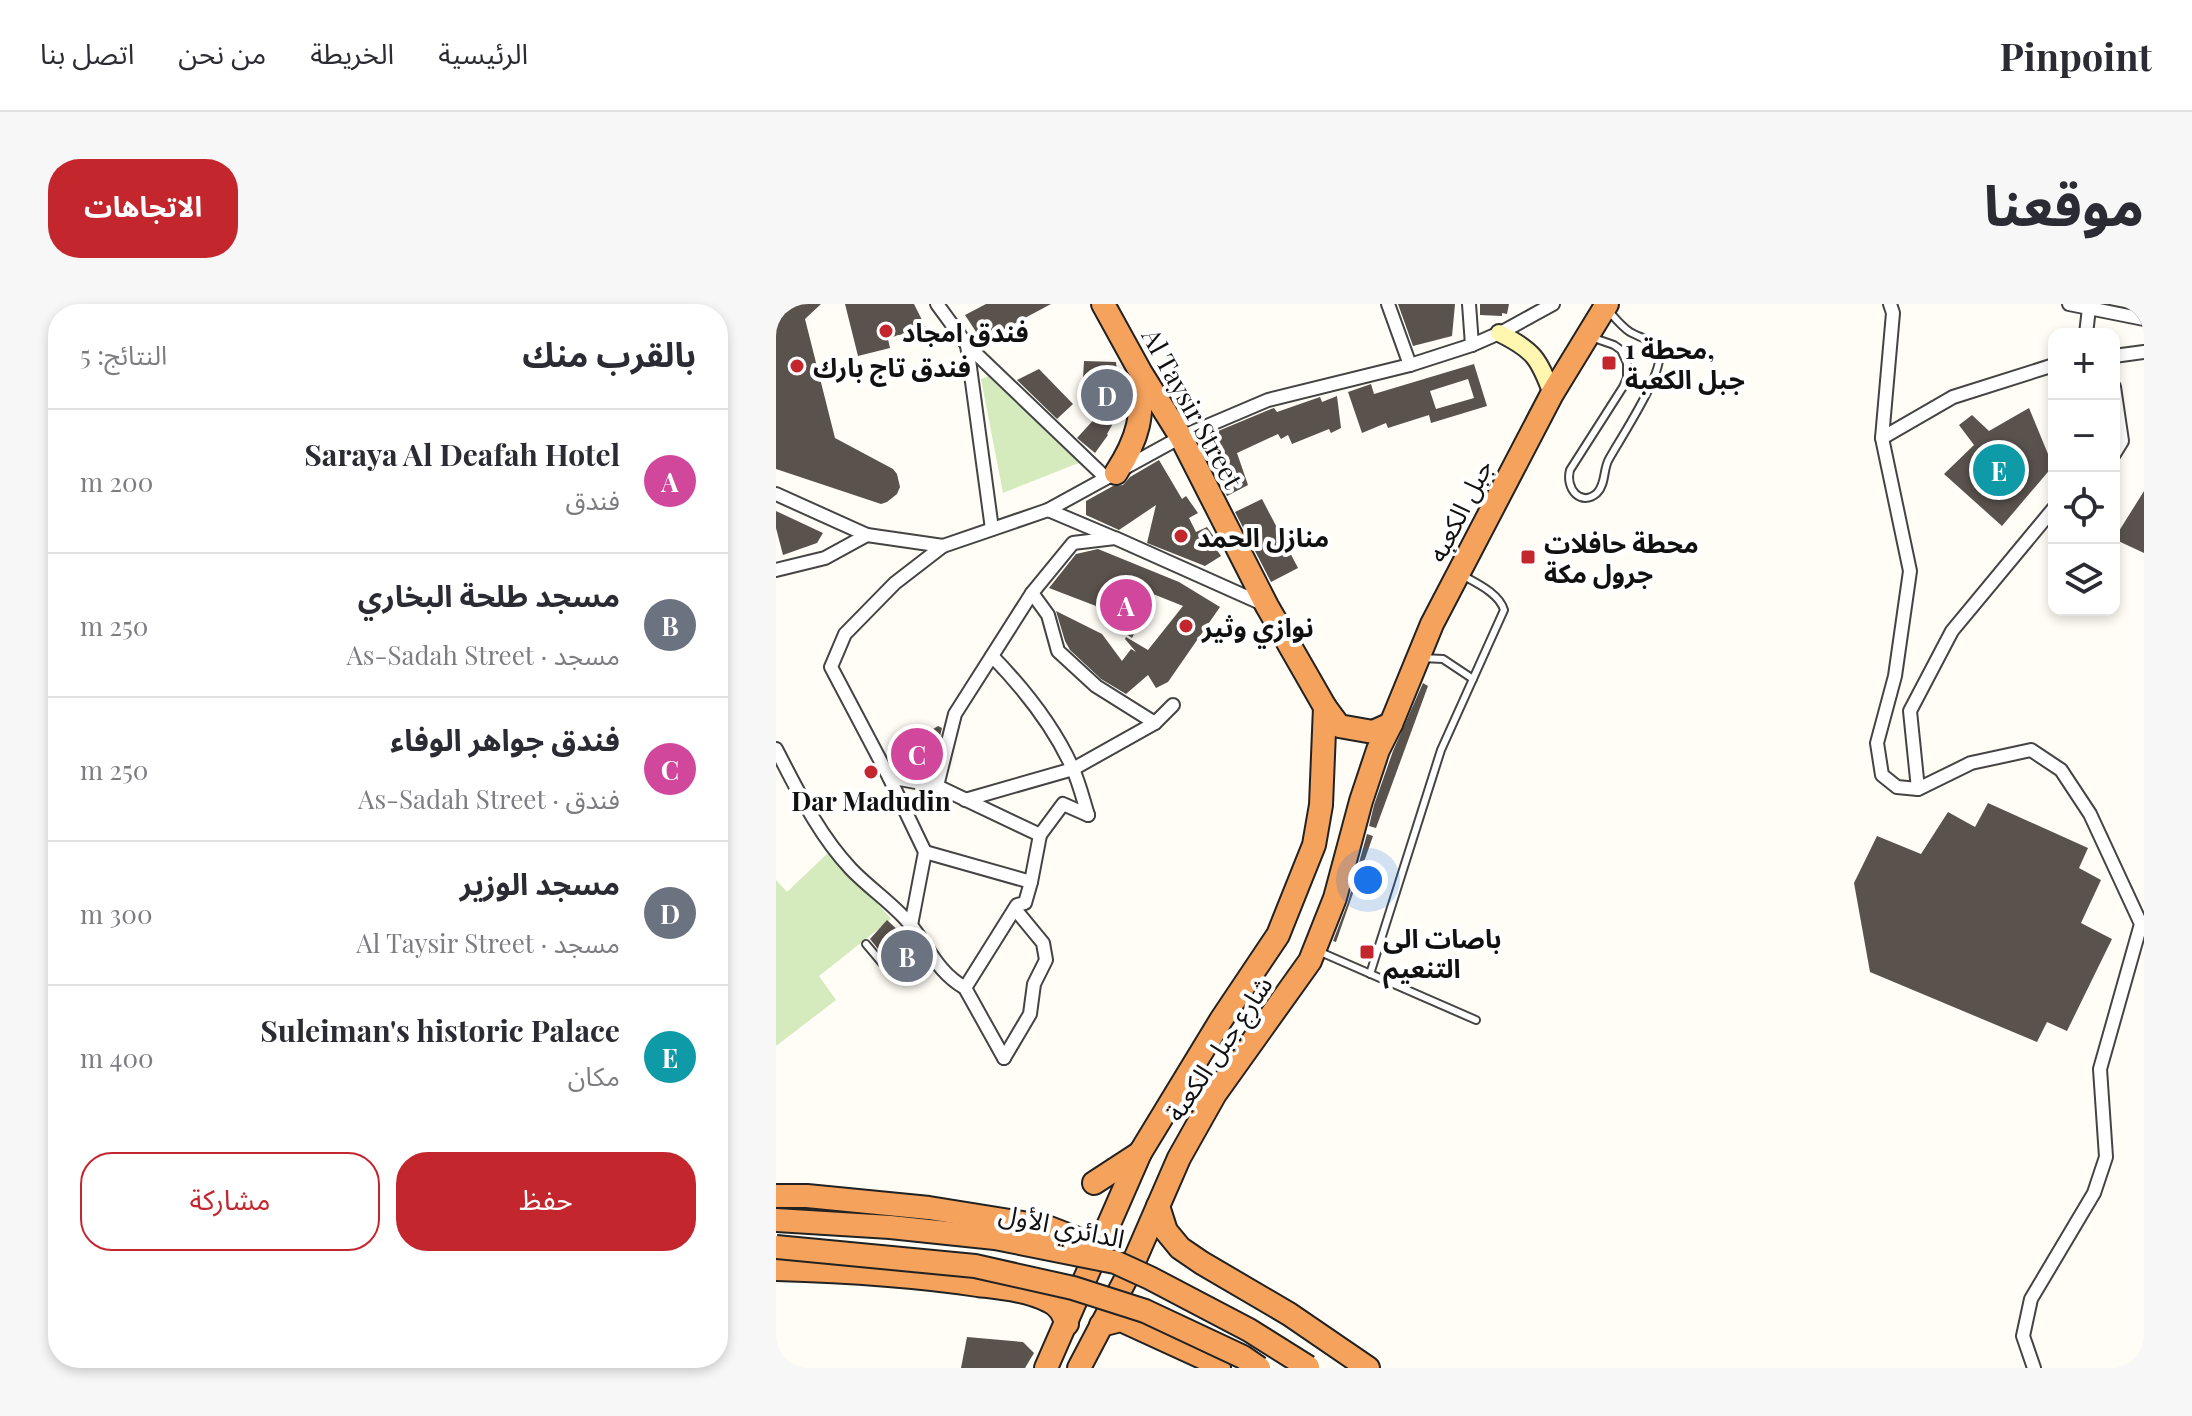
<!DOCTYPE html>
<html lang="ar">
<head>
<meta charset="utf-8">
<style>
  :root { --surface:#fff; --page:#f7f7f7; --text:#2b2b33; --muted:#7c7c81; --line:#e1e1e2; --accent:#c4262e }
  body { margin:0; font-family:"Playfair Display","Noto Sans Arabic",serif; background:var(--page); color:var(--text); direction:rtl }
  .controls { position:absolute; right:24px; top:24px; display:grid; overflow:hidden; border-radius:16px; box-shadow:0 4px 12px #0003 }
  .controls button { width:72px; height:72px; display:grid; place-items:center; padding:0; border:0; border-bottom:2px solid var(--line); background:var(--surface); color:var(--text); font:40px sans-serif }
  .you { position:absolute; left:592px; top:576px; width:28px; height:28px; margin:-20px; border:6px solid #fff; border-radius:50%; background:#1a73e8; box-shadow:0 0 0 12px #1a73e833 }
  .badge { display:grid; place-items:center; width:52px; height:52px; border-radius:50%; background:var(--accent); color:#fff; font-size:26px; font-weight:700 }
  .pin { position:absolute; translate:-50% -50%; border:4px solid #fff; box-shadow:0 2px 8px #0006 }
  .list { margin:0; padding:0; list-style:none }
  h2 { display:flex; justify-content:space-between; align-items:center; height:104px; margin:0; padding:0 32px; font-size:34px }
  h2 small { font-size:26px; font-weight:400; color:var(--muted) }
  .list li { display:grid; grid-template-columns:52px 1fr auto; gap:24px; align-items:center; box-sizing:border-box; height:144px; padding:0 32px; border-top:2px solid var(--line) }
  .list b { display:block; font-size:30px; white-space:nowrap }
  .list p { margin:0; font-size:26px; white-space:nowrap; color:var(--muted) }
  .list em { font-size:26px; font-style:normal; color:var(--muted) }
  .actions { display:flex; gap:16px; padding:24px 32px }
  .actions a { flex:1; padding:18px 0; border:2px solid var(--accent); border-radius:32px; text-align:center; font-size:28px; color:var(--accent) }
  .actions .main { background:var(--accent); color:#fff }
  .icon { flex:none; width:44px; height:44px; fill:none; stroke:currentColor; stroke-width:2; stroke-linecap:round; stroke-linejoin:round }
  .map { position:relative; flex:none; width:1368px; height:1064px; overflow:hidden; direction:ltr; border-radius:32px }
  header { display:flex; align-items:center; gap:48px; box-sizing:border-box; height:112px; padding:0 40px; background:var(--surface); border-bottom:2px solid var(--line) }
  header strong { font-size:38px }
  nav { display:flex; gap:44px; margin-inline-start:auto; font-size:28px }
  .intro { display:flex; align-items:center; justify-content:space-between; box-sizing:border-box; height:192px; padding:0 48px }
  h1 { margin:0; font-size:56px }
  .button { padding:20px 36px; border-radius:32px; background:var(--accent); color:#fff; font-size:28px; font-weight:700 }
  main { display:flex; gap:48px; padding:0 48px }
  aside { flex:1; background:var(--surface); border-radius:32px; box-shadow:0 4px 12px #0003 }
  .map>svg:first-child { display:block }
</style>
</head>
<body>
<header>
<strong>Pinpoint</strong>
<nav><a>الرئيسية</a><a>الخريطة</a><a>من نحن</a><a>اتصل بنا</a></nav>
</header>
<div class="intro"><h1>موقعنا</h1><a class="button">الاتجاهات</a></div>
<main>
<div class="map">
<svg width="1368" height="1064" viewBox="0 0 1368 1064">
  <rect width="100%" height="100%" fill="#fffdf5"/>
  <g fill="#d5ebbd">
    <path d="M215,71L305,158L227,189L205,75Z"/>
    <path d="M55,546L115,615L43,672L60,696L0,742V576L11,588Z"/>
  </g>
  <g fill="#5a524d" fill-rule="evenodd">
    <path d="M0,0H45L29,15L59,134L117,165L121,170L124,183L121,190L111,198L105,200L0,165Z"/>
    <path d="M69,0H138L150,24L141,30L122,31L112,35L114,44L82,52Z"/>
    <path d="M210,0H275L206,37L189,11Z"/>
    <path d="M622,0H679L676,32L637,42Z"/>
    <path d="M704,0H733L731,10L726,9V12L704,11Z"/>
    <path d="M308,57L340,58L341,69L347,71L346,117L339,116L331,130L332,131L319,149L301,134L322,111L316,108V75L307,74Z"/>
    <path d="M698,60L711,102L655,119L653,111L612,124L610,119L586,129L572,88L595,80L598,90ZM692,75L698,94L660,105L654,87Z"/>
    <path d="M263,65L297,100L281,115L241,76Z"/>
    <path d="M561,92L565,124L555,129L553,125L516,140L512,131L505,135L502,130L461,149L472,181L451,192L423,135L495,105L498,104L501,108L544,93L546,98Z"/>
    <path d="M1253,104L1277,162L1226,222L1168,170L1198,141L1183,121L1196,111L1213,127Z"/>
    <path d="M383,156L406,195L410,192L422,209L413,214L420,228L431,223L445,243L441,246L445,252L429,262L371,239L380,201L343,226L310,211V197L337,182L347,181L354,173Z"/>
    <path d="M1368,187V249L1338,235Z"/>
    <path d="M486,195L522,264L495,278L459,208Z"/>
    <path d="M0,207L47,229L41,239L7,251L0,224Z"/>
    <path d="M322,245L403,278L444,303L392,378L380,384L372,371L350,390L325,375L294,346L289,337L280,307L326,330L346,357L355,345L360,348L349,335L350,333L372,346L407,302L377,290L356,334L336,320L320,302L273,284L300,250Z"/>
    <path d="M647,379L652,382L600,524L593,522L598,501L617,447Z"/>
    <path d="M162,422L166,424L155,469L152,471L121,465V446L126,442L135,443L136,438Z"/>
    <path d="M1212,499L1312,544L1303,564L1325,576L1305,619L1336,635L1291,727L1271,718L1261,738L1094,668L1078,579L1101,532L1145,550L1172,508L1199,523Z"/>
    <path d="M591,530L597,532L560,638L557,637L572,598Z"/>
    <path d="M111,616L125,629L106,650L94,635Z"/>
    <path d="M134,637L136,645L144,650L139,655L140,661L124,671L113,660Z"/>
    <path d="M191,1033L247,1038L258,1049L249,1064H185Z"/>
  </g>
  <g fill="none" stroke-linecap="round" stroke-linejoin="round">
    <defs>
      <g id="lane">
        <path d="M815,33L838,41L845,46L851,59V74L847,83L794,166C789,185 805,203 821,189C830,180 827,165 833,155C844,135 888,69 883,49C879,36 864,34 854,28C845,22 839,14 832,6"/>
        <path d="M646,354L667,355L697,375"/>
        <path d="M90,640L106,659L137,625"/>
        <path d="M542,647L700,716"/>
        <path d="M594,670L665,446L728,306C723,289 700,279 686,271"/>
      </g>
      <g id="street">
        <path d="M161,0L191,41L330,174"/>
        <path d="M612,0L634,61"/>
        <path d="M693,0L696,41"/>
        <path d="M1114,0L1117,9L1106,134L1177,93L1278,61"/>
        <path d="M1293,0L1368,15"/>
        <path d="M1310,30L1313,4"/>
        <path d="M191,41L216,225"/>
        <path d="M1338,52L1368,48"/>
        <path d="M1338,83L1346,137L1338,150"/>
        <path d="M1106,134L1134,267L1119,372L1101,439L1106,471L1121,483L1142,485L1195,459L1255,446L1285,466L1314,510L1365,620L1324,765L1330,853L1318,889L1255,995L1247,1032L1258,1064"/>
        <path d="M0,190L91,231L167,242L272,206L405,133L492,96L634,61L696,41L728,27L777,0"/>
        <path d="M272,206L336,233"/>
        <path d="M0,266L49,254L91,231"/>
        <path d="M216,352C248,385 277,421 296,463C303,478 307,495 312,511"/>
        <path d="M379,419L320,382L282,347L272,311L256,289L297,239L339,234L489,301"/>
        <path d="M0,445C22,487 42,530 75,565C93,584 116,599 133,619C153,643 160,667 189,684L228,754"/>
        <path d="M113,473L161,482L179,410L256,289"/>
        <path d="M161,482L264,531L255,578"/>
        <path d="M1142,485L1134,407L1176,327L1278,204"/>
        <path d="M189,496L297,465L379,419L397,401"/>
        <path d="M264,531L287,500L312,511"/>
        <path d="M149,548L255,578L249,599L241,601L189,684"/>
        <path d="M135,621L149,548L113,473L55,363L69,330L119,279L167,242"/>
        <path d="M228,754L254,710L258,680L270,656L267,639L239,605"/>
      </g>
      <path id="secondary" d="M723,29C758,46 763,55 776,90"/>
      <g id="highway">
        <path d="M327,0L365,69L405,133L491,302L549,403L563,422L597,428L615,420"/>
        <path d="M340,169C364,132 366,113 365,70"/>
        <path d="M318,879L364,849"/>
        <path d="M382,902L390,927L404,944L426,959L513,1010L592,1064"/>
        <path d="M0,965C68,967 135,971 202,981C226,984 251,986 273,997C284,1002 287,1010 291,1020"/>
        <path d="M325,1021L345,1016L428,1054L443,1064"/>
        <path d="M270,1064L364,849L445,716L502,631L538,541L545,501L549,403"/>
        <path d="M303,1064L353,969L403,854L439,790L534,657L559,594L585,497L602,446L615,420L656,320L776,90L831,0"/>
      </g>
    </defs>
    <use href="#lane" stroke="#444" stroke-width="10"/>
    <use href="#street" stroke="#444" stroke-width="16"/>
    <use href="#secondary" stroke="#333" stroke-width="20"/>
    <use href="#highway" stroke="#222" stroke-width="26"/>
    <use href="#lane" stroke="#fff" stroke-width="6"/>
    <use href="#street" stroke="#fff" stroke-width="12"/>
    <use href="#secondary" stroke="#fff6b0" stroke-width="16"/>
    <use href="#highway" stroke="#f5a25d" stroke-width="22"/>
    <defs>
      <g id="highway-bridge">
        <path d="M0,892H31L153,904L271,923L302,935L324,949"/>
        <path d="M0,916L114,923L219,934L339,958L374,974L473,1026L532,1063"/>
        <path d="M0,943L199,962L297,984L369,1007L467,1053L483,1064"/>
      </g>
    </defs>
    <use href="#highway-bridge" stroke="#222" stroke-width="26" stroke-linecap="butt"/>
    <use href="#highway-bridge" stroke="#f5a25d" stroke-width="22"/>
  </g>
  <g fill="#c4262e" stroke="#fff" stroke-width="3">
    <circle cx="110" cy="27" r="8"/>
    <rect x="825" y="51" width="16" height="16" rx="4"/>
    <circle cx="21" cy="62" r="8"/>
    <circle cx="405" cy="232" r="8"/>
    <rect x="744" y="245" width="16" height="16" rx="4"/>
    <circle cx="410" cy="322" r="8"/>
    <circle cx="95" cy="468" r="8"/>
    <rect x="583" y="640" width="16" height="16" rx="4"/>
  </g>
  <g text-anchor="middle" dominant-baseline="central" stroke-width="8" stroke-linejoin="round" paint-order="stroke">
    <g font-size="26" font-weight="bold" fill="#111" stroke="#fff" text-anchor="start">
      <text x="126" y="27">فندق امجاد</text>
      <text x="849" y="44">محطة 1,<tspan x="849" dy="30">جبل الكعبة</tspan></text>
      <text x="37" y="62">فندق تاج بارك</text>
      <text x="421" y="232">منازل الحمد</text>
      <text x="768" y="238">محطة حافلات<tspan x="768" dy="30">جرول مكة</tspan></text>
      <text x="426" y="322">نوازي وثير</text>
      <text x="95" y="496" text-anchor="middle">Dar Madudin</text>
      <text x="607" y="633">باصات الى<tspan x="607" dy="30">التنعيم</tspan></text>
    </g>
    <g font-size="26" fill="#111" stroke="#fff">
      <text transform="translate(417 104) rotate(61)">Al Taysir Street</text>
      <text transform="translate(683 206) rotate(-63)">جبل الكعبه</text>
      <text transform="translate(442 744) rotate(-56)">شارع جبل الكعبة</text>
      <text transform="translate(286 921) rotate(12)">الدائري الأول</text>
    </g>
  </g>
</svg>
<div class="controls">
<button>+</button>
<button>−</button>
<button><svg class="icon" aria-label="locate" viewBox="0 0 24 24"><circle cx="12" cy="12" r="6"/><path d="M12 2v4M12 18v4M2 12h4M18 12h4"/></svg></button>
<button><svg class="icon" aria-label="layers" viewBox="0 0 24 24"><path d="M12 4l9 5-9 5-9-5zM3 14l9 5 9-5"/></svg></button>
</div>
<div class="you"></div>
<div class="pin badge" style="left:350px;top:301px;background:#d1479c">A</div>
<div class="pin badge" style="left:131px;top:652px;background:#6b7280">B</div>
<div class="pin badge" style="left:141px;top:450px;background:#d1479c">C</div>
<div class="pin badge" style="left:331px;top:91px;background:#6b7280">D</div>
<div class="pin badge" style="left:1223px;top:166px;background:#0f9aa8">E</div>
</div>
<aside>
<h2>بالقرب منك<small>النتائج: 5</small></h2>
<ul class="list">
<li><span class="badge" style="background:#d1479c">A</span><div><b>Saraya Al Deafah Hotel</b><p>فندق</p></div><em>200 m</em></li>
<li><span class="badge" style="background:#6b7280">B</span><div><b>مسجد طلحة البخاري</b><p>مسجد · As-Sadah Street</p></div><em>250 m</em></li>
<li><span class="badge" style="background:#d1479c">C</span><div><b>فندق جواهر الوفاء</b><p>فندق · As-Sadah Street</p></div><em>250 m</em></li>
<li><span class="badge" style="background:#6b7280">D</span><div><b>مسجد الوزير</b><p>مسجد · Al Taysir Street</p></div><em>300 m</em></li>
<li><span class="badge" style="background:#0f9aa8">E</span><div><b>Suleiman's historic Palace</b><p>مكان</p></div><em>400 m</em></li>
</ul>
<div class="actions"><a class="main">حفظ</a><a>مشاركة</a></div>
</aside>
</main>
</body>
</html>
